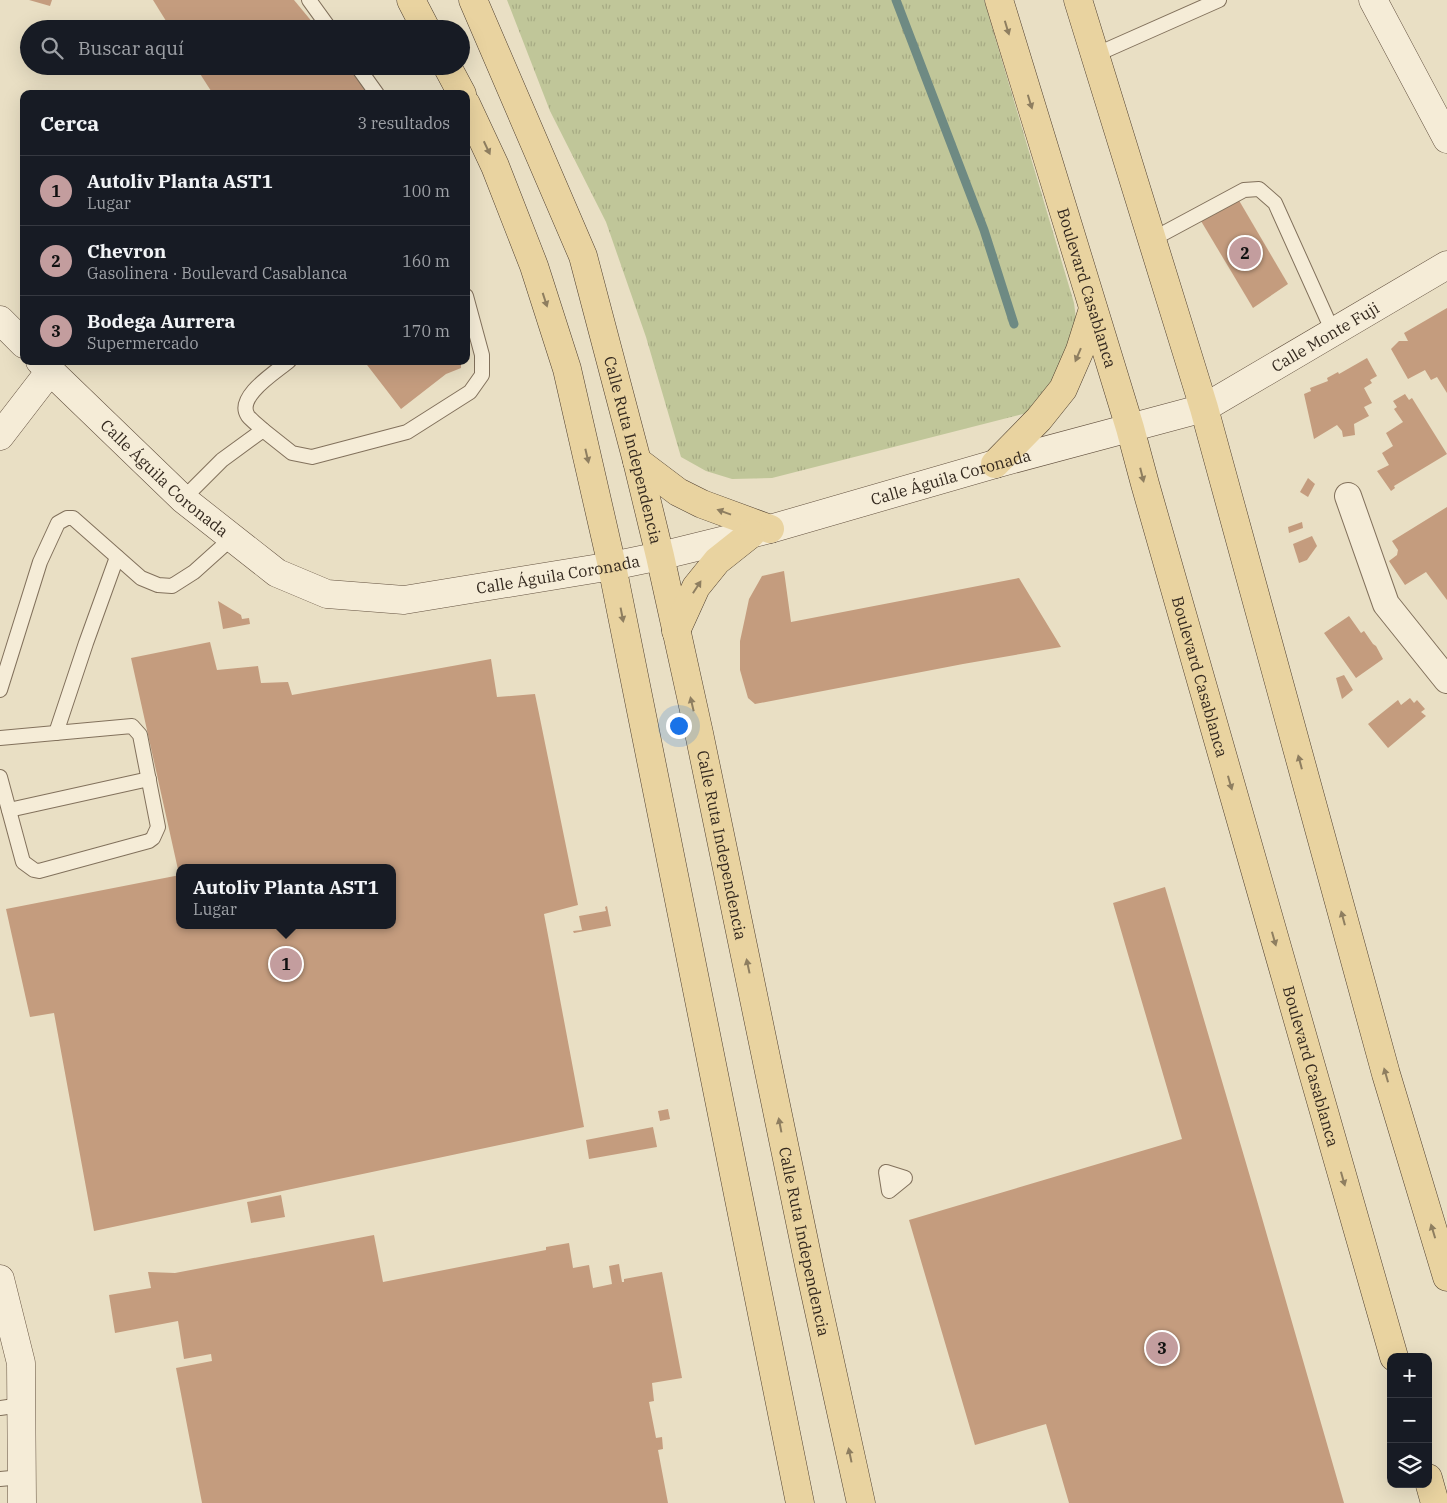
<!DOCTYPE html>
<html lang="es">
<head>
<meta charset="utf-8">
<style>
  :root { --surface:#171b24; --page:#20242c; --text:#f1f3f6; --muted:#9ea1a6; --line:#363941; --accent:#c39d9e }
  body { margin:0; font-family:"IBM Plex Serif",serif; background:var(--page); color:var(--text) }
  .controls { position:absolute; right:15px; bottom:15px; display:grid; overflow:hidden; border-radius:10px; box-shadow:0 5px 20px #0002 }
  .controls button { width:45px; height:45px; display:grid; place-items:center; padding:0; border:0; border-bottom:1px solid var(--line); background:var(--surface); color:var(--text); font:25px sans-serif }
  .you { position:absolute; left:678px; top:725px; width:18px; height:18px; margin:-12px; border:4px solid #fff; border-radius:50%; background:#1a73e8; box-shadow:0 0 0 8px #1a73e833 }
  .badge { display:grid; place-items:center; width:32px; height:32px; border-radius:50%; background:var(--accent); color:#111; font-size:16px; font-weight:700 }
  .pin { position:absolute; translate:-50% -50%; border:2px solid #fff; box-shadow:0 1px 5px #0006 }
  .popup { position:absolute; left:176px; top:864px; width:220px; height:65px; box-sizing:border-box; display:grid; place-content:center; border-radius:10px; background:var(--surface); filter:drop-shadow(0 1px 4px #0005); font-size:16px; white-space:nowrap; color:var(--muted) }
  .popup b { font-size:19px; color:var(--text) }
  .popup::after { content:''; position:absolute; left:50%; top:100%; margin-left:-10px; border:10px solid transparent; border-top-color:var(--surface) }
  .list { margin:0; padding:0; list-style:none }
  h2 { display:flex; justify-content:space-between; align-items:center; height:65px; margin:0; padding:0 20px; font-size:21px }
  h2 small { font-size:16px; font-weight:400; color:var(--muted) }
  .list li { display:grid; grid-template-columns:32px 1fr auto; gap:15px; align-items:center; box-sizing:border-box; height:70px; padding:0 20px; border-top:1px solid var(--line) }
  .list b { display:block; font-size:19px; white-space:nowrap }
  .list p { margin:0; font-size:16px; white-space:nowrap; color:var(--muted) }
  .list em { font-size:16px; font-style:normal; color:var(--muted) }
  .icon { flex:none; width:28px; height:28px; fill:none; stroke:currentColor; stroke-width:2; stroke-linecap:round; stroke-linejoin:round }
  .map { position:relative; flex:none; width:1447px; height:1503px; overflow:hidden }
  .search { position:absolute; background:var(--surface); box-shadow:0 5px 20px #0002; left:20px; top:20px; width:450px; height:55px; display:flex; align-items:center; gap:12px; box-sizing:border-box; padding:0 18px; border-radius:28px; color:var(--muted); font-size:19px }
  .panel { position:absolute; background:var(--surface); box-shadow:0 5px 20px #0002; left:20px; top:90px; width:450px; height:275px; border-radius:10px }
  .map>svg:first-child { display:block }
</style>
</head>
<body>
<div class="map">
<svg width="1447" height="1503" viewBox="0 0 1447 1503">
  <defs>
    <pattern id="grass-tufts" width="24" height="20" patternUnits="userSpaceOnUse" patternTransform="scale(1.25)"><rect width="24" height="20" fill="#c0c699"/><path d="M3 7l-1-3M5 7V3M7 7l1-3M15 17l-1-3M17 17v-4M19 17l1-3" fill="none" stroke="#a6aa83"/></pattern>
  </defs>
  <rect width="100%" height="100%" fill="#e9dfc4"/>
  <path fill="url(#grass-tufts)" d="M507,0H984L1074,303L1077,327L1071,358L1027,413L772,478L732,479L706,471L681,457L646,337L606,222L550,111Z"/>
  <g fill="none" stroke-linecap="round" stroke-linejoin="round">
    <path stroke="#6e8a83" stroke-width="9" d="M896,0L984,230L1014,324"/>
  </g>
  <g fill="#c49c7e">
    <path d="M29,0H52L50,6Z"/>
    <path d="M153,0H294L318,29H171Z"/>
    <path d="M195,66H349L372,94H213Z"/>
    <path d="M1237,197L1288,284L1253,308L1201,221Z"/>
    <path d="M1447,308V393L1437,377L1431,380L1425,370L1408,379L1391,349L1399,341H1408L1404,333Z"/>
    <path d="M1367,358L1377,376L1370,380L1372,383L1364,388L1372,403L1364,407L1369,416L1354,424L1355,435L1343,437L1342,431L1337,425L1314,439L1304,394L1311,391L1310,388L1328,381L1327,378L1338,372L1339,374Z"/>
    <path d="M364,361H461V368L446,374L401,409Z"/>
    <path d="M1405,394L1409,400L1412,398L1447,454L1394,486L1395,488L1391,491L1377,471L1389,465L1382,453L1393,446L1386,433L1403,422L1394,409L1397,407L1393,401Z"/>
    <path d="M1308,478L1315,484L1308,497L1300,492Z"/>
    <path d="M1447,507V600L1426,572L1405,585L1389,561L1397,555L1398,550L1392,541Z"/>
    <path d="M1302,522L1303,528L1289,533L1288,527Z"/>
    <path d="M1312,536L1317,546L1307,560L1299,563L1293,544Z"/>
    <path d="M784,571L791,622L1019,578L1061,647L963,664L755,704L748,698L740,670V641L745,618L749,599L762,576Z"/>
    <path d="M218,601L241,615L242,619L249,618L250,624L223,629Z"/>
    <path d="M1349,616L1361,633L1364,631L1373,644L1376,646L1383,659L1356,678L1324,633Z"/>
    <path d="M210,642L217,670L258,666L261,683L288,682L292,695L491,659L497,697L535,694L578,905L544,914L584,1127L94,1231L54,1013L30,1017L6,909L180,875V925H392V868H180L179,874L131,658Z"/>
    <path d="M1344,675L1353,690L1342,699L1336,678Z"/>
    <path d="M1410,698L1414,703L1417,700L1425,709L1421,712L1426,716L1388,748L1368,724L1398,700L1401,705Z"/>
    <path d="M1165,887L1256,1197L1344,1503H1069L1046,1424L975,1445L909,1220L1182,1139L1113,903Z"/>
    <path d="M607,906L611,926L574,933L573,931L582,930L579,916L606,911L605,907Z"/>
    <path d="M668,1109L670,1119L660,1121L658,1111Z"/>
    <path d="M653,1127L657,1147L589,1159L586,1140Z"/>
    <path d="M281,1195L285,1217L251,1223L247,1202Z"/>
    <path d="M374,1235L383,1282L546,1250V1247L569,1243L573,1268L589,1265L593,1288L612,1284L609,1266L619,1264L622,1282H624V1279L662,1272L682,1378L652,1383L654,1401L649,1402L656,1438L662,1437L663,1449L658,1450L668,1503H202L176,1368L212,1361L211,1354L184,1359L178,1321L115,1333L109,1295L151,1288L148,1272L175,1273Z"/>
  </g>
  <g fill="none" stroke-linecap="round" stroke-linejoin="round">
    <defs>
      <g id="lane">
        <path d="M309,0L330,29"/>
        <path d="M1095,55L1219,0"/>
        <path d="M357,66L377,94"/>
        <path d="M1151,240L1244,190L1259,189L1275,203L1333,332"/>
        <path d="M263,430C258,425 252,421 248,416C235,397 276,372 289,361"/>
        <path d="M183,499L222,460L263,430L292,453L312,457L407,432L470,392L482,375V355L466,296"/>
        <path d="M0,690L40,562L58,523L67,518H73L141,578L158,585L172,586L194,572L233,537"/>
        <path d="M56,733L86,643L117,557"/>
        <path d="M0,738L132,726L140,735L158,827L153,838L149,841L39,871L34,870L23,862L0,777"/>
        <path d="M9,810L149,779"/>
        <path d="M886,1172L905,1178L889,1191Z"/>
        <path d="M0,1408L21,1405"/>
        <path d="M0,1479L22,1477"/>
      </g>
      <path id="street" d="M1348,496L1386,604L1447,680"/>
      <g id="secondary">
        <path d="M1373,0L1447,139"/>
        <path d="M0,320L24,344"/>
        <path id="s1" d="M40,361L183,499L277,573L327,594L404,600L612,566L660,556L770,529L995,464L1204,408L1447,265"/>
        <path d="M0,436L50,371"/>
        <path d="M0,1279L21,1363L22,1503"/>
      </g>
      <g id="primary">
        <path d="M411,0L426,29"/>
        <path id="s2" d="M473,0L583,256L637,461L660,556L699,733L810,1270L861,1503"/>
        <path id="s3" d="M999,0L1130,428L1145,484L1394,1357"/>
        <path d="M1078,0L1204,408L1386,1074L1447,1277"/>
        <path d="M447,66L462,94"/>
        <path d="M466,104L495,166L534,266L567,369L612,566L800,1503"/>
        <path d="M637,461L678,492L702,504L770,529"/>
        <path d="M995,464L1039,419L1063,389L1080,350L1093,309"/>
        <path d="M676,631L696,587L717,561L751,534"/>
        <path d="M1428,1478L1435,1503"/>
      </g>
    </defs>
    <use href="#lane" stroke="#82715c" stroke-width="16"/>
    <use href="#street" stroke="#82715c" stroke-width="28"/>
    <use href="#secondary" stroke="#645240" stroke-width="29"/>
    <use href="#primary" stroke="#504030" stroke-width="29"/>
    <use href="#lane" stroke="#f5ecd7" stroke-width="14"/>
    <use href="#street" stroke="#f5ecd7" stroke-width="26"/>
    <use href="#secondary" stroke="#f5ecd7" stroke-width="28"/>
    <use href="#primary" stroke="#e9d3a0" stroke-width="28"/>
  </g>
  <defs><path id="oneway-solid" d="M-6-.8H1V-3.2L6.5 0L1 3.2V.8H-6Z" transform="scale(1.25)"/></defs>
  <g fill="#8e7e60">
    <use href="#oneway-solid" transform="translate(1007 28) rotate(73)"/>
    <use href="#oneway-solid" transform="translate(1030 102) rotate(73)"/>
    <use href="#oneway-solid" transform="translate(487 148) rotate(65)"/>
    <use href="#oneway-solid" transform="translate(545 300) rotate(72)"/>
    <use href="#oneway-solid" transform="translate(1078 355) rotate(113)"/>
    <use href="#oneway-solid" transform="translate(587 456) rotate(77)"/>
    <use href="#oneway-solid" transform="translate(1142 475) rotate(76)"/>
    <use href="#oneway-solid" transform="translate(724 512) rotate(-160)"/>
    <use href="#oneway-solid" transform="translate(697 587) rotate(-57)"/>
    <use href="#oneway-solid" transform="translate(622 615) rotate(79)"/>
    <use href="#oneway-solid" transform="translate(692 704) rotate(-103)"/>
    <use href="#oneway-solid" transform="translate(1300 762) rotate(-105)"/>
    <use href="#oneway-solid" transform="translate(1230 783) rotate(74)"/>
    <use href="#oneway-solid" transform="translate(1343 918) rotate(-105)"/>
    <use href="#oneway-solid" transform="translate(1274 939) rotate(74)"/>
    <use href="#oneway-solid" transform="translate(748 966) rotate(-102)"/>
    <use href="#oneway-solid" transform="translate(1386 1075) rotate(-106)"/>
    <use href="#oneway-solid" transform="translate(780 1125) rotate(-101)"/>
    <use href="#oneway-solid" transform="translate(1343 1179) rotate(74)"/>
    <use href="#oneway-solid" transform="translate(1433 1231) rotate(-107)"/>
    <use href="#oneway-solid" transform="translate(850 1455) rotate(-102)"/>
  </g>
  <g text-anchor="middle" dominant-baseline="central" stroke-width="4.5" stroke-linejoin="round" paint-order="stroke">
    <g font-size="16" fill="#34291f" stroke="#f2e9d3">
      <text stroke="none"><textPath href="#s3" startOffset="301">Boulevard Casablanca</textPath></text>
      <text stroke="none"><textPath href="#s1" startOffset="1414">Calle Monte Fuji</textPath></text>
      <text stroke="none"><textPath href="#s2" startOffset="479">Calle Ruta Independencia</textPath></text>
      <text stroke="none"><textPath href="#s1" startOffset="1011">Calle Águila Coronada</textPath></text>
      <text stroke="none"><textPath href="#s1" startOffset="171">Calle Águila Coronada</textPath></text>
      <text stroke="none"><textPath href="#s1" startOffset="606">Calle Águila Coronada</textPath></text>
      <text stroke="none"><textPath href="#s3" startOffset="706">Boulevard Casablanca</textPath></text>
      <text stroke="none"><textPath href="#s2" startOffset="884">Calle Ruta Independencia</textPath></text>
      <text stroke="none"><textPath href="#s3" startOffset="1111">Boulevard Casablanca</textPath></text>
      <text stroke="none"><textPath href="#s2" startOffset="1289">Calle Ruta Independencia</textPath></text>
    </g>
  </g>
</svg>
<div class="controls">
<button>+</button>
<button>−</button>
<button><svg class="icon" aria-label="layers" viewBox="0 0 24 24"><path d="M12 4l9 5-9 5-9-5zM3 14l9 5 9-5"/></svg></button>
</div>
<div class="you"></div>
<div class="pin badge" style="left:286px;top:964px">1</div>
<div class="popup"><b>Autoliv Planta AST1</b>Lugar</div>
<div class="pin badge" style="left:1245px;top:253px">2</div>
<div class="pin badge" style="left:1162px;top:1348px">3</div>
<div class="search"><svg class="icon" aria-label="search" viewBox="0 0 24 24"><circle cx="10" cy="10" r="6"/><path d="M15 15l6 6"/></svg>Buscar aquí</div>
<section class="panel">
<h2>Cerca<small>3 resultados</small></h2>
<ul class="list">
<li><span class="badge">1</span><div><b>Autoliv Planta AST1</b><p>Lugar</p></div><em>100 m</em></li>
<li><span class="badge">2</span><div><b>Chevron</b><p>Gasolinera · Boulevard Casablanca</p></div><em>160 m</em></li>
<li><span class="badge">3</span><div><b>Bodega Aurrera</b><p>Supermercado</p></div><em>170 m</em></li>
</ul>
</section>
</div>
</body>
</html>
